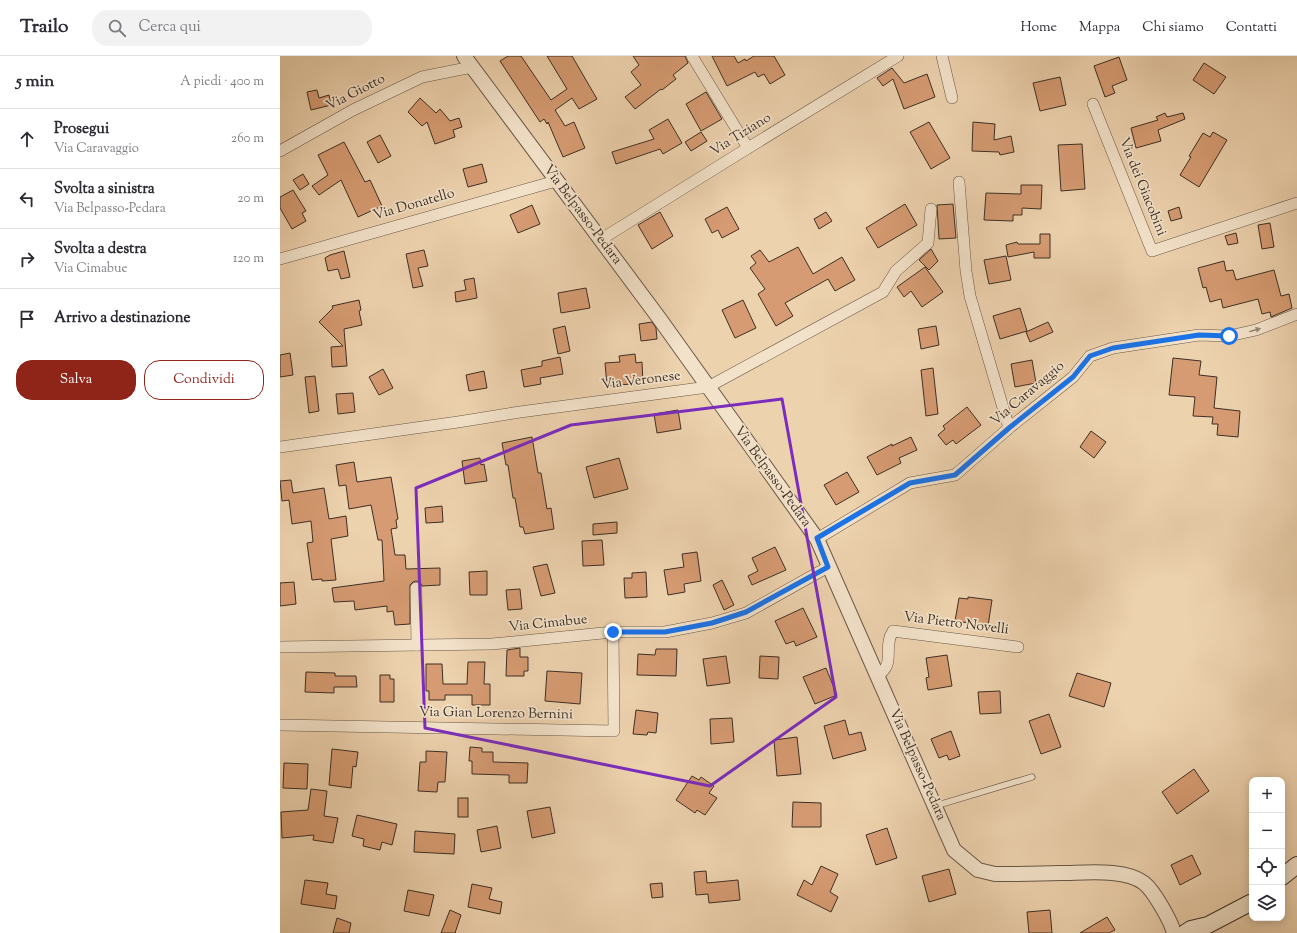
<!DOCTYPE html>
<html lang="it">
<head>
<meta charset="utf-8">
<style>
  :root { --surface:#fff; --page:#f2f2f3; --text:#2b2b33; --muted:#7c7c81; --line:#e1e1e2; --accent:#8f2418 }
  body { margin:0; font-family:"Sorts Mill Goudy",serif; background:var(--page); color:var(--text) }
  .controls { position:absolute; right:12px; bottom:12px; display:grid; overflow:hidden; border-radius:8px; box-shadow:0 2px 10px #0003 }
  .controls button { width:36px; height:36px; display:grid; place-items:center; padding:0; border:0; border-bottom:1px solid var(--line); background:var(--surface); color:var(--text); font:20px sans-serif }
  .stop { position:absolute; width:12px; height:12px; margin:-9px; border:3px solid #1a73e8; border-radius:50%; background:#fff }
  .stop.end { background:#1a73e8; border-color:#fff; box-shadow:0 1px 4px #0008 }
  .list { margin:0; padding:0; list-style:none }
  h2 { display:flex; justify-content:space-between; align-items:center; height:52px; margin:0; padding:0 16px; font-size:17px }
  h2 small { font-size:13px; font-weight:400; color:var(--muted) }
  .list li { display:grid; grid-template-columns:26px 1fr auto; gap:12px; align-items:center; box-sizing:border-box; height:60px; padding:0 16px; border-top:1px solid var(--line) }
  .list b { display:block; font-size:15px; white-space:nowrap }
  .list p { margin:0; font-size:13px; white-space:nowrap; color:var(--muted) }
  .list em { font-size:13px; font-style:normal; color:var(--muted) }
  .actions { display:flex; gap:8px; padding:12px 16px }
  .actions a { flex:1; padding:9px 0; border:1px solid var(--accent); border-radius:16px; text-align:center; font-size:14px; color:var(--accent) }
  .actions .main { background:var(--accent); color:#fff }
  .icon { flex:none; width:22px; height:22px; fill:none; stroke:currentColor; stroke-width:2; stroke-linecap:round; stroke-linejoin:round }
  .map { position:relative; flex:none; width:1017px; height:877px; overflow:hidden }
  header { display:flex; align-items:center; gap:24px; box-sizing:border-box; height:56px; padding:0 20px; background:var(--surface); border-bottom:1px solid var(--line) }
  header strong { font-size:19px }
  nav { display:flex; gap:22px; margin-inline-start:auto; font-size:14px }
  .search { width:280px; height:36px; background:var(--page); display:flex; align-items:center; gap:10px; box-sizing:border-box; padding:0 14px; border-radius:16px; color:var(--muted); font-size:15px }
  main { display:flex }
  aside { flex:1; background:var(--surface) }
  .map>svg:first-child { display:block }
</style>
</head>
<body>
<header>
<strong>Trailo</strong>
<div class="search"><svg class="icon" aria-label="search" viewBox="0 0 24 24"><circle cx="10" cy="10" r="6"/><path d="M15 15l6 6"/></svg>Cerca qui</div>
<nav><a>Home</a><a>Mappa</a><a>Chi siamo</a><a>Contatti</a></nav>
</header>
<main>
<aside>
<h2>5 min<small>A piedi · 400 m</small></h2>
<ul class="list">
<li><svg class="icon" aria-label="ahead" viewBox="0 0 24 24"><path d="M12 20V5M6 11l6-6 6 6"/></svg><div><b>Prosegui</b><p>Via Caravaggio</p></div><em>260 m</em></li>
<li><svg class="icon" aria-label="left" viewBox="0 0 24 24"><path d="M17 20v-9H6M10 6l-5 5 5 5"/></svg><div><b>Svolta a sinistra</b><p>Via Belpasso-Pedara</p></div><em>20 m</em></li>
<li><svg class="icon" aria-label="right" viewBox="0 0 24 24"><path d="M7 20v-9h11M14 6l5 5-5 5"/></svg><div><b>Svolta a destra</b><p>Via Cimabue</p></div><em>120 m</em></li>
<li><svg class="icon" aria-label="arrive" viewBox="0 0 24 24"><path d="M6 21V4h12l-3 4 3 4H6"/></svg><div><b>Arrivo a destinazione</b></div></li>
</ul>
<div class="actions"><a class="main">Salva</a><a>Condividi</a></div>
</aside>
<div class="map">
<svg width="1017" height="877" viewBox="0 0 1017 877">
  <rect width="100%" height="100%" fill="#edd2ae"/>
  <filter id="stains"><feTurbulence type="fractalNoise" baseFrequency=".005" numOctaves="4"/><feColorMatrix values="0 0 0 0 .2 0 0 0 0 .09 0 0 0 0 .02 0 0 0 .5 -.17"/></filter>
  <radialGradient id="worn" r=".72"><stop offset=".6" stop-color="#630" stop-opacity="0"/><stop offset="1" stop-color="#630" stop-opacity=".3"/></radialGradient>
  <g fill="#d69b72" stroke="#3d2f25">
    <path d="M228,0H241L271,44L287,33L267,0H292L317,43L299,53L292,42L275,54L285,70L294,66L305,92L283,101L268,66L267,68L264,63L260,66L220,5Z"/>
    <path d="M353,0H405L408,7L393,19L396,23L382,34L381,33L355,53L345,41L361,29L351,16L359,9Z"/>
    <path d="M432,0H454L458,7L465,3L466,5L474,0H494L505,19L490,28L484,18L478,21L475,16L447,30Z"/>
    <path d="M839,1L847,24L832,30L835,37L825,41L814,10Z"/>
    <path d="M924,7L946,21L934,38L913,24Z"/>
    <path d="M612,12L624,27L647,18L655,41L624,53L613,23L603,30L597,22Z"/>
    <path d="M780,21L786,49L760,55L753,27Z"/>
    <path d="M37,34L39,42L49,39L51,49L31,54L27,36Z"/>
    <path d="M426,36L442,63L421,75L406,48Z"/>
    <path d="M140,42L156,57L160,53L170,65L179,62L182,71L173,74L175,81L155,88L147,66L142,70L128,56Z"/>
    <path d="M885,57L887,61L903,57L905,63L878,74L881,85L856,92L851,72L878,64L876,61Z"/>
    <path d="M388,63L402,87L383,98L380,93L336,108L332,96L374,83L369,74Z"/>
    <path d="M649,66L670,102L651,113L630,76Z"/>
    <path d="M693,66L715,68L714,84L731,80L734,96L720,99L719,96L692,95Z"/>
    <path d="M421,76L427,85L411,95L405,86Z"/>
    <path d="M933,76L947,84L919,131L900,119L911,101L909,100L923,77L930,81Z"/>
    <path d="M100,79L111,100L98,107L87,86Z"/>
    <path d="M64,86L85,126L90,124L102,150L78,161L61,124L39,139L32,130L48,119L38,99Z"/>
    <path d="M802,88L805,133L781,135L778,89Z"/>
    <path d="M202,108L207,126L188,131L183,113Z"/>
    <path d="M23,118L29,128L20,134L13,124Z"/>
    <path d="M741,129H762L761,153L742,152V159H733V165L704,164L706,137L741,138Z"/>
    <path d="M13,134L26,155L22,157L26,165L12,173L0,152V141Z"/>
    <path d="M625,148L637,169L598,192L586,172Z"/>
    <path d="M673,148L676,182L659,183L657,149Z"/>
    <path d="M252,149L260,168L238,177L230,159Z"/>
    <path d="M447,151L459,173L442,182L438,174L432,177L425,163Z"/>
    <path d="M899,151L902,162L891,165L888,155Z"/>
    <path d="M380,156L393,180L372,193L358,169Z"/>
    <path d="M546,156L552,165L539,173L534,163Z"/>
    <path d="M990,167L994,191L982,193L978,169Z"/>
    <path d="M956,177L958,187L948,189L945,180Z"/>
    <path d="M760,178H770V202H754V196L728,201L726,189L737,186L738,188H760Z"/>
    <path d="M518,191L533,218L562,201L575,224L555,235L548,223L505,247L513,260L496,270L478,238L485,233L470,212L476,207L471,200L480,194L489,206Z"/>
    <path d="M651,193L658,205L649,214L639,204Z"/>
    <path d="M144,194L148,210L138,212L143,230L133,232L126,198Z"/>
    <path d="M64,195L70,221L61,223L58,213L48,215L45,202L50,199Z"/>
    <path d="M726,200L731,224L709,228L704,204Z"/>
    <path d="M944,205L946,215L953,214L956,224L994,214L1001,240L1009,238L1012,252L991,261L990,256L982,258L978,243L943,252L941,243L930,246L926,231L923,232L918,212Z"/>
    <path d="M645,211L663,236L642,251L631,235L624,241L617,231Z"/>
    <path d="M194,222L197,242L176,246L175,236L186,234L184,224Z"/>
    <path d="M306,232L310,252L281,257L278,237Z"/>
    <path d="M79,244L81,254L79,255L82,269L64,273L67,310L52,311L51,291L63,290L39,266L53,252L52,250Z"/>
    <path d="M463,244L476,272L455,282L442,254Z"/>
    <path d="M740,252L747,275L720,283L713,260Z"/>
    <path d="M372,266L376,272L377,283L361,285L359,268Z"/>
    <path d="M768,266L773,276L750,286L746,276Z"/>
    <path d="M285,270L290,295L278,298L273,273Z"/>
    <path d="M656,270L659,289L641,293L638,273Z"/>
    <path d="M10,297L13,319L0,321V299Z"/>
    <path d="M355,298L356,307L362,306L363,327L327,330L325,307L340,306L339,300Z"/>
    <path d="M280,301L283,318L260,322L261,328L244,331L241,314L262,310V305Z"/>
    <path d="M893,302L921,305L919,319L937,321L934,352L960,355L958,381L937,379L938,368H932L933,361L913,360L915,341L889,339Z"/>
    <path d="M752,304L756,327L735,331L731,308Z"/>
    <path d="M653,312L658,358L646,360L641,314Z"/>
    <path d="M103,313L113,332L99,339L89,321Z"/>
    <path d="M204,315L207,332L189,335L186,319Z"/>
    <path d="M35,320L39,355L29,357L25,321Z"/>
    <path d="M73,337L75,356L58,358L56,338Z"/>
    <path d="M687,351L701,369L676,388L673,384L666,389L658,379L665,373L663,370Z"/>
    <path d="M398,354L401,373L377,377L374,358Z"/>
    <path d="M811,375L826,386L814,402L800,391Z"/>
    <path d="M252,381L258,417H261L267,453L271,452L274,473L245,478L243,471H240L235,442H233L228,409H226L222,387Z"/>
    <path d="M631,381L637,394L619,402L621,407L597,419L587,401L612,388V390Z"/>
    <path d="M200,402L201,409L204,408L207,425L185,428L182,405Z"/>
    <path d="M339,402L348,433L314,442L306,411Z"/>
    <path d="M74,406L77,426L111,421L118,463L116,464L117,472L111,473L115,499H125L126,513L160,512V529L142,530L140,526L136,525L133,526L130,529V568L115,569L113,555L107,556V550L75,554L74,545L54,546L52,532L104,525L102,484H98L91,449L69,453L66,429L59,430L56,409Z"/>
    <path d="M567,416L579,436L556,449L544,429Z"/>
    <path d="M11,424L13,437L44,432L49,463L66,460L68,480L51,483L56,524L42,525V523L32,524L27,487L33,486L31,465L12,468L9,444L2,445L0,425Z"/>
    <path d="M162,450L163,466L146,467L145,452Z"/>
    <path d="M337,466V477L313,479V468Z"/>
    <path d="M322,484L324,509L303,510L302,485Z"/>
    <path d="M495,491L506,514L472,529L468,520L478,515L472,502Z"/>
    <path d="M417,496L421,525L404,528L405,536L388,539L384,514L404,511L402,498Z"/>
    <path d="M267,508L275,537L261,540L253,511Z"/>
    <path d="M207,515V539H190L189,516Z"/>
    <path d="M366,516L367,541L345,542L344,522H352V517Z"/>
    <path d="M442,524L454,549L444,554L433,529Z"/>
    <path d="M14,526L16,548L0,550V527Z"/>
    <path d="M240,533L242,553L228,554L226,534Z"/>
    <path d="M688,541L712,544L708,570L675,565L679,542L688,543Z"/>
    <path d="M523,552L537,581L516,590L514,585L506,588L495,565Z"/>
    <path d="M240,592V601H248V615H244V620H226L227,594Z"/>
    <path d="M376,593H397L396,620L357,619L358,598L375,599Z"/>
    <path d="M667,599L672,630L648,634L646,622L649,621L646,602Z"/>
    <path d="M446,600L450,627L427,630L423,603Z"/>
    <path d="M480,600L499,601L498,623L479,622Z"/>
    <path d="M188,606H205L204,628H210V649H192V639H165V644H149V635H146V608H162L163,628H187Z"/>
    <path d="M546,612L557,639L535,648L523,621Z"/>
    <path d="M267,615L302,617L300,648L265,645Z"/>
    <path d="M26,616L55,617V620H76L77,631H54V637L25,636Z"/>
    <path d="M797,617L831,627L824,651L789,640Z"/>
    <path d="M100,619H110V623H114V646H100Z"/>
    <path d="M720,635L721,657L700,658L698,636Z"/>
    <path d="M356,654L378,657L376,677L368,676L367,679L353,678Z"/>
    <path d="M769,658L781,691L761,698L749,665Z"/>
    <path d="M452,662L454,686L431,688L430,663Z"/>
    <path d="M565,664L569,679L581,676L586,694L553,703L544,670Z"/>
    <path d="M671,675L680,700L669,704L667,699L659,702L651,683Z"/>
    <path d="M517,681L521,718L497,720L494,684Z"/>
    <path d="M190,691L202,692V696H213V706L248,707L247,727H229V719L192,718V705H189Z"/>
    <path d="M52,693L78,696L76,711L73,710L71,732L49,729Z"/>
    <path d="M146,695L167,696L165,726H158L157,736L138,735L140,706H146Z"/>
    <path d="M4,707L28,708L27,733L3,732Z"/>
    <path d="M914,713L929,735L897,758L882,736Z"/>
    <path d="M412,720L419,724L421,721L434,730L429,737L437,742L425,759L417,754L415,757L396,744Z"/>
    <path d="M31,733L47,735L44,760L58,762L53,787L33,784L34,779L2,782L1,756L28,754Z"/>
    <rect x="178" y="742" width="10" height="19"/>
    <path d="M513,746L541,747V771H512Z"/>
    <path d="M270,751L275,777L252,782L247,755Z"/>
    <path d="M77,759L117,768L112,789L102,786L100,794L83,790L84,783L72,780Z"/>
    <path d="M217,770L221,792L201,796L197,774Z"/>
    <path d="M607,772L617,802L596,809L586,779Z"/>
    <path d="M135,775L175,778L174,798L134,796Z"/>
    <path d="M912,799L921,818L900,829L891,809Z"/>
    <path d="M541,810L558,818L550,836L558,841L551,856L517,839L524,824L532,829Z"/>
    <path d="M669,813L676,838L649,846L642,820Z"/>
    <path d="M426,815L427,827L458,824L460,844L429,847L428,838L416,839L414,816Z"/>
    <path d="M25,824L48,827L46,838L57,840L55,853L21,848Z"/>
    <path d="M382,827L383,841L372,842L370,828Z"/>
    <path d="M192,828L212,832L209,843L222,846L220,858L188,851Z"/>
    <path d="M128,834L154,839L149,860L124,855Z"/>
    <path d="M170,854L181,859L175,877H161Z"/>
    <path d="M770,854L772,877H749L747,856Z"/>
    <path d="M827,861L835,874L829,877H800Z"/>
    <path d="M57,862L71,867L69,877H53Z"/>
  </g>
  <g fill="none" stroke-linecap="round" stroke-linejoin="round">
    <defs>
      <path id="service" d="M655,750L752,721"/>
      <g id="minor">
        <path d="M412,0L468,92"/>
        <path d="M662,0L672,42"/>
        <path d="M813,48L872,195L1017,147"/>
        <path d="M0,95L73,54L142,21L192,11"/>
        <path d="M679,126L686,215L690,240L729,372"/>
        <path d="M320,184L468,92L618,0"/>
        <path d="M0,203L276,125"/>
        <path d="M0,391L178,366L240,356L428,331L603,236L616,215L648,187L651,153"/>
        <path d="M537,483L630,427L675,419L729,372L793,321L810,300L833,292L919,279L949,280L976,274L1017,258"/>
        <path d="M136,532L137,589"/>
        <path d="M0,591L212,588L333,576H385L432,567L466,557L548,511"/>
        <path d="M597,620C617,608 602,591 613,575L738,591"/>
        <path d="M0,669L334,675L333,576"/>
      </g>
      <path id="tertiary" d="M184,0L379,262L537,483L674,794L698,814L715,818C737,818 758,818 780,817C804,817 845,812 864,827C874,835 891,865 894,877"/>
      <g id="secondary">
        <path d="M1002,821L1017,809"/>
        <path d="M905,877L911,873L928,869L970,847"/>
      </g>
    </defs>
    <use href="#service" stroke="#695847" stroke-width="7"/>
    <use href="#minor" stroke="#695847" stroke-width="12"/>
    <use href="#tertiary" stroke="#695847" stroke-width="16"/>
    <use href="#secondary" stroke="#3d2f25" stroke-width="18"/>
    <use href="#service" stroke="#f3e2ca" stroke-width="5.5"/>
    <use href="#minor" stroke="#f3e2ca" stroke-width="11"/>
    <use href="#tertiary" stroke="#f3e2ca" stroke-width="14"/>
    <use href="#secondary" stroke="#f3e2ca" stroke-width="16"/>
  </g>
  <defs><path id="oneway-solid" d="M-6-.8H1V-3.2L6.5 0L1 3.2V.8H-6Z"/></defs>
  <use fill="#988878" href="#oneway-solid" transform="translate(975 274) rotate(-16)"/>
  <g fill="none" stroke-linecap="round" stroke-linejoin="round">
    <path stroke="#1a73e8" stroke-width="5" d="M333,576H385L432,567L466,556L548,511L537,482L630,427L675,419L729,372L793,321L810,300L833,292L919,279L949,280"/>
  </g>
  <path fill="none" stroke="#7b2cbf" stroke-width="3" stroke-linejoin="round" d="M502,343L556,641L430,730L145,672L136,432L291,369Z"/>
  <g text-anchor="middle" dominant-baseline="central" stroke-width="3.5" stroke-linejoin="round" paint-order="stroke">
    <g font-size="14" fill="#3d2f25" stroke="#f3e2ca">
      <text transform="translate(76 37) rotate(-27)">Via Giotto</text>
      <text transform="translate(461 79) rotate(-32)">Via Tiziano</text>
      <text transform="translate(862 131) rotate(68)">Via dei Giacobini</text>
      <text transform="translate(134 149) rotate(-16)">Via Donatello</text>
      <text transform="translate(302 159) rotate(53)">Via Belpasso-Pedara</text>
      <text transform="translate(361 325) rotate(-7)">Via Veronese</text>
      <text transform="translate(748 338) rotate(-40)">Via Caravaggio</text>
      <text transform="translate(492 421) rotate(54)">Via Belpasso-Pedara</text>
      <text transform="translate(268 568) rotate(-6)">Via Cimabue</text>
      <text transform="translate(676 568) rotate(7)">Via Pietro Novelli</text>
      <text transform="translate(216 658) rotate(1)">Via Gian Lorenzo Bernini</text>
      <text transform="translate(637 709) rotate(66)">Via Belpasso-Pedara</text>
    </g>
  </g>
  <rect width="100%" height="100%" filter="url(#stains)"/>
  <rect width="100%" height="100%" fill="url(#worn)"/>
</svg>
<div class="controls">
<button>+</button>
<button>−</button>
<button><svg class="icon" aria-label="locate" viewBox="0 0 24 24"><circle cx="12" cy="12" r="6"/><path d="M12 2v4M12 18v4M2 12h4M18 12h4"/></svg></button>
<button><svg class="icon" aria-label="layers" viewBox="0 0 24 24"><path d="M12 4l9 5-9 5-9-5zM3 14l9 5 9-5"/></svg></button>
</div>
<div class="stop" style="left:949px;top:280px"></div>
<div class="stop end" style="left:333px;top:576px"></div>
</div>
</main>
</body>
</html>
